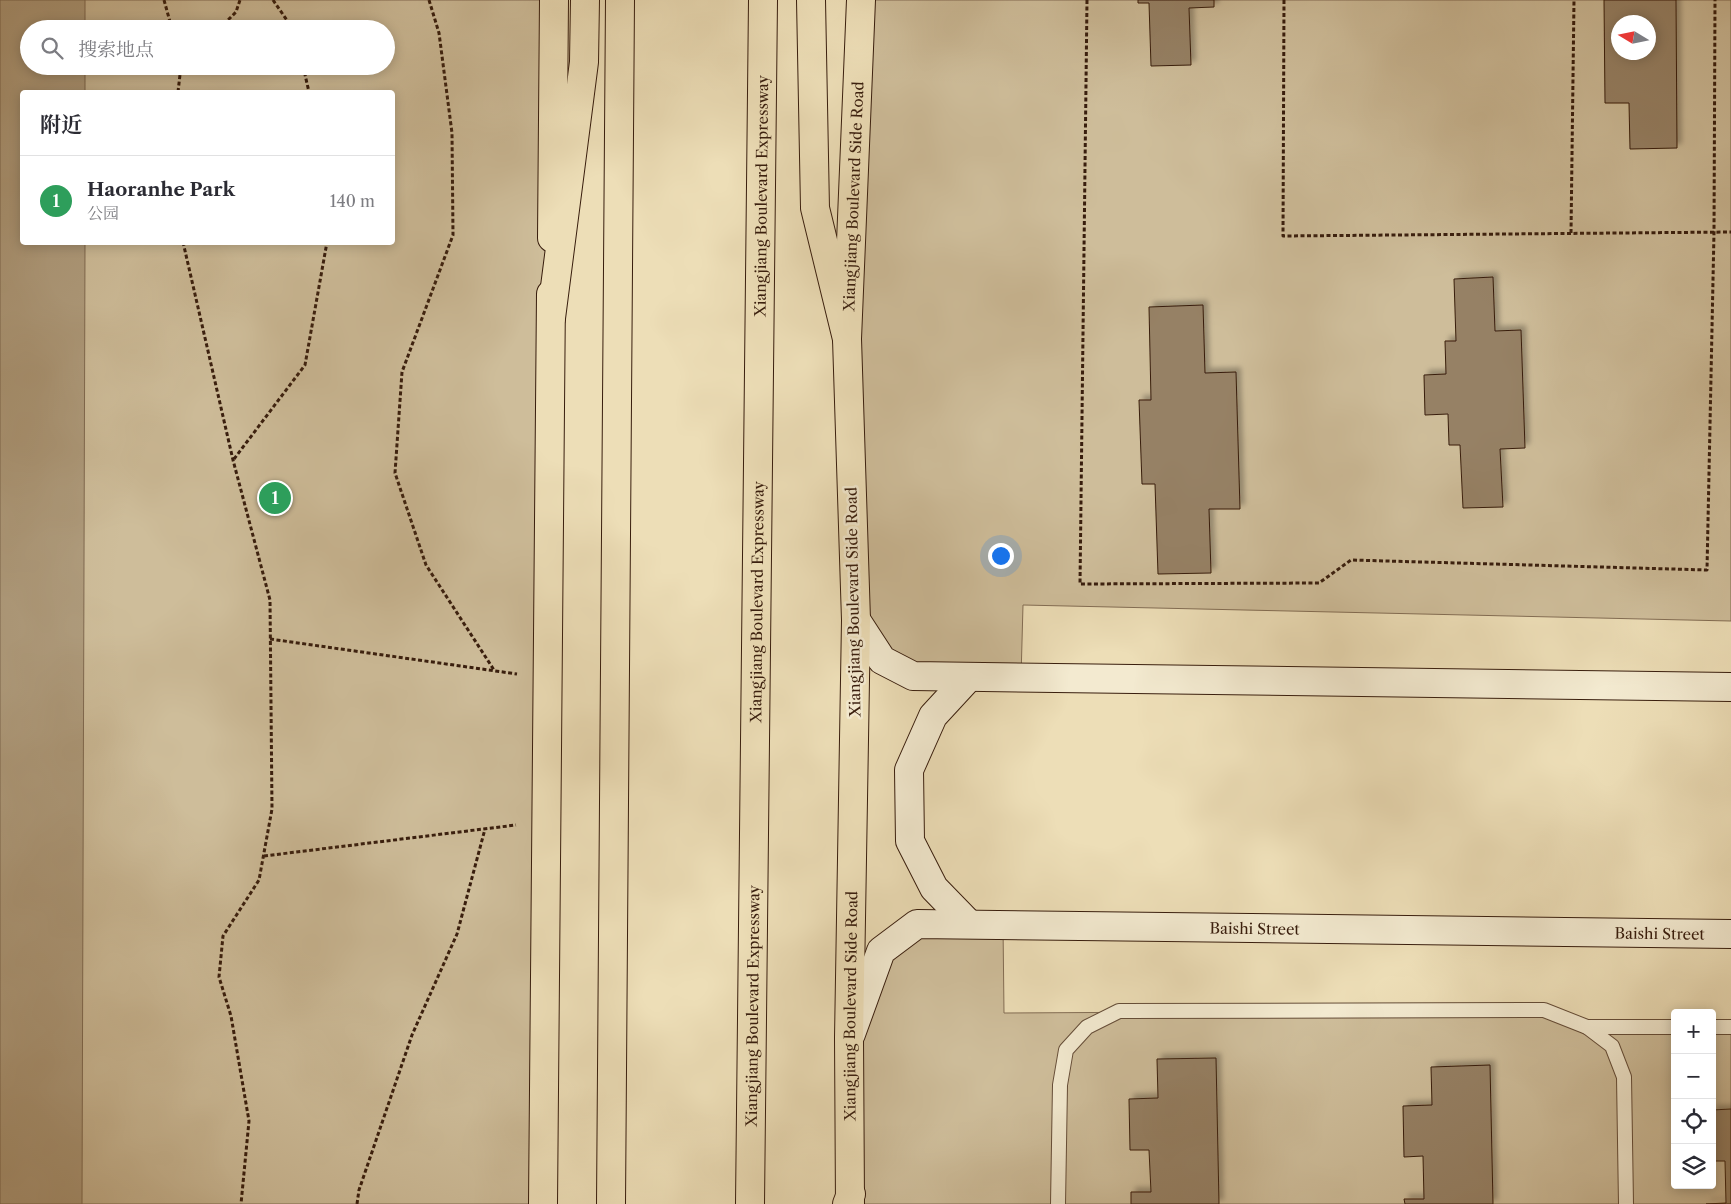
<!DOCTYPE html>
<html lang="zh">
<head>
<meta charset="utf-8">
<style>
  :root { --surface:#fff; --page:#f7f7f7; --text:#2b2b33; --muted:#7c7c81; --line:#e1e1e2; --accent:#8f2418 }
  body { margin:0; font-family:"Libre Caslon Text","Noto Serif SC",serif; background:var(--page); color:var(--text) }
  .controls { position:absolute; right:15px; bottom:15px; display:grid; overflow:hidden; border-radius:5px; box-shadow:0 2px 12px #0003 }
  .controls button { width:45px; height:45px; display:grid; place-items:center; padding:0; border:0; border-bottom:1px solid var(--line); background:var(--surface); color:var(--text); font:25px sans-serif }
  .compass { position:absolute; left:1611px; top:15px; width:45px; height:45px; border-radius:50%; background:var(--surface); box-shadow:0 2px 12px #0003; rotate:280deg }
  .you { position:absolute; left:1000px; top:555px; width:18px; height:18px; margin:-12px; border:4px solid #fff; border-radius:50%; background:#1a73e8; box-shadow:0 0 0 8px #1a73e833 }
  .badge { display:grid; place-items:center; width:32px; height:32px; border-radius:50%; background:var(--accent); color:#fff; font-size:16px; font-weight:700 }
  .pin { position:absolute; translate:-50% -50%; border:2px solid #fff; box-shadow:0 1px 5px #0006 }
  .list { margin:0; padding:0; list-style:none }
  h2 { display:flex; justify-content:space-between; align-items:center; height:65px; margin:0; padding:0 20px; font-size:21px }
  h2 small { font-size:16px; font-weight:400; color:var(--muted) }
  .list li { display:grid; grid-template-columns:32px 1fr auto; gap:15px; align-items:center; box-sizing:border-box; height:90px; padding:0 20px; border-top:1px solid var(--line) }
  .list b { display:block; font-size:19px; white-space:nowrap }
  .list p { margin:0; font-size:16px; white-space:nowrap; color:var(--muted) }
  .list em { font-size:16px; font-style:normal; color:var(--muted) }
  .icon { flex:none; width:28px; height:28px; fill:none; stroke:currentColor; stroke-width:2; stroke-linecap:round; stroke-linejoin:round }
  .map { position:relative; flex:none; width:1731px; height:1204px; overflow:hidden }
  .search { position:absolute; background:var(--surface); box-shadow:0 2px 12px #0003; left:20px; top:20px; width:375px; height:55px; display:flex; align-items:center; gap:12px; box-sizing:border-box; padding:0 18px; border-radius:28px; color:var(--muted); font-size:19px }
  .panel { position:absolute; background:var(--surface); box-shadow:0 2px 12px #0003; left:20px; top:90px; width:375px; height:155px; border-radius:5px }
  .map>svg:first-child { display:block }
</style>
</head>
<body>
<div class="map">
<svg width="1731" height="1204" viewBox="0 0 1731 1204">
  <defs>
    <filter id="shadow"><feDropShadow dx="4.5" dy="-4.5" stdDeviation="2.5" flood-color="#0004"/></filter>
  </defs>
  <rect width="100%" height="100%" fill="#eddeb7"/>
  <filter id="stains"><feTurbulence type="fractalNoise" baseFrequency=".004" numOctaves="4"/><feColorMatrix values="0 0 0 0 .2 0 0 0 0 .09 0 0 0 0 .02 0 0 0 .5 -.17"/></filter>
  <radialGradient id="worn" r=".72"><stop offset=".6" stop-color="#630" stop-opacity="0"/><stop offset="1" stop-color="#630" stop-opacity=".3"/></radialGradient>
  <g fill="#cebd9a" stroke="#836d54" fill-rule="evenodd">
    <path d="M0,0H554L543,1204H0ZM29,29H386V66H29ZM22,92H392V242H22Z"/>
    <path d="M861,0H1731V621L1023,605L1021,678L913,676L856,620ZM1618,22H1648V52H1618Z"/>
    <path d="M917,924L1003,925L1004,1013L1544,1010L1587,1027H1675V1185H1712V1027H1731V1204H850L849,1038L881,951Z"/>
  </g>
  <path fill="#af9c7d" stroke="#7f6950" d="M0,0H85V29H29V66H85V92H22V242L85,243L82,1204H0Z"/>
  <g fill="#968165" stroke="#381d0d" fill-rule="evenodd" filter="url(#shadow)">
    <path d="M1138,0H1214V7L1189,8L1191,65L1151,66L1149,3H1138Z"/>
    <path d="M1604,0H1676L1677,148L1630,149L1629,103H1605ZM1618,22H1648V52H1618Z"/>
    <path d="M1493,277L1495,331L1521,330L1525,448L1500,449L1503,507L1463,508L1460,445H1449L1448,414L1425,415L1424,375L1446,374L1445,341H1456L1454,279Z"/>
    <path d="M1203,305L1205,373L1236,372L1240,509H1209L1211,573L1158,574L1155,484H1142L1139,400H1151L1149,307Z"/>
    <path d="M1216,1058L1219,1204H1131V1192H1151L1149,1150H1130L1129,1099L1158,1098L1157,1059Z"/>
    <path d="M1490,1065L1493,1204H1405L1404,1199H1424L1423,1156L1404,1157L1403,1106L1432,1105L1431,1067Z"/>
    <path d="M1731,1109V1204H1706L1726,1203L1725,1161H1712V1110Z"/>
  </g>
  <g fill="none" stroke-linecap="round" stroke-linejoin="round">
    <defs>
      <g id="lane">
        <path d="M1587,1027H1675"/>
        <path d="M1712,1027H1731"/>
        <path d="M1058,1204L1060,1085L1066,1050L1087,1027L1119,1011L1544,1010L1587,1027L1612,1046L1624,1077L1626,1204"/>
      </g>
      <g id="secondary">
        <path d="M856,620L882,660L913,676L1731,687"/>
        <path d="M969,924L934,888L910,841L909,770L933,716L969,677"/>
        <path id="s1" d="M851,1034L881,951L917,924L1731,934"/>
      </g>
      <g id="primary">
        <path d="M552,238L554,0"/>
        <path d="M543,1204L551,294"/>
        <path id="s2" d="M850,1204L849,1038L856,620L847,339L861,0"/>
      </g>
      <g id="highway">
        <path d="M811,0L815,208L847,339"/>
        <path d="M551,318L584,62L585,0"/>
        <path d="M611,1204L620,0"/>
        <path id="s3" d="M750,1204L763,0"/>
        <path d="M847,1204L851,1194"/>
      </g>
    </defs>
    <use href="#lane" stroke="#654d38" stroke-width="16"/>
    <use href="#secondary" stroke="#381d0d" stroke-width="30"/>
    <use href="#primary" stroke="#381d0d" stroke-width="30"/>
    <use href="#highway" stroke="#381d0d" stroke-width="30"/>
    <g stroke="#381d0d" stroke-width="3" stroke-dasharray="4 2.5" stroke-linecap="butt">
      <path d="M164,0L172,29"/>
      <path d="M273,0L293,29"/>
      <path d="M429,0L439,33L452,133L453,235L402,372L395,473L426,565L494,670"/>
      <path d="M1087,0L1080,584L1319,583L1351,560L1707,570L1714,232L1715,0"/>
      <path d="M1284,0L1283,236L1731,232"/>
      <path d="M219,29L236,12L240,0"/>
      <path d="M303,66L309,92"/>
      <path d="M178,92L181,66"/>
      <path d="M1571,233L1574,0"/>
      <path d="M183,242L233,460L270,600L272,809L259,880L223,936L219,977L231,1016L249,1121L241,1204"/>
      <path d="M234,459L305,365L327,242"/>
      <path d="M270,639L517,674"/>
      <path d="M264,856L516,825"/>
      <path d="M357,1204L359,1190L412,1035L457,934L485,829"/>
    </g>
    <use href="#lane" stroke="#f3ead0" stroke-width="14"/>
    <use href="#secondary" stroke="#f3ead0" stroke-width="28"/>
    <use href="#primary" stroke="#eddeb7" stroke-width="28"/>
    <use href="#highway" stroke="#eddeb7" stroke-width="28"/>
  </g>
  <g text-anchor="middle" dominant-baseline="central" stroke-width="5" stroke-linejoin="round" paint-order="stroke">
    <g font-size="15" fill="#381d0d" stroke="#f3ead0">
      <text stroke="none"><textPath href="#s3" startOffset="1008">Xiangjiang Boulevard Expressway</textPath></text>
      <text stroke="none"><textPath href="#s2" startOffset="1008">Xiangjiang Boulevard Side Road</textPath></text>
      <text stroke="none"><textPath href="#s3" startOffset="602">Xiangjiang Boulevard Expressway</textPath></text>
      <text transform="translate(853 602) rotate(-91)">Xiangjiang Boulevard Side Road</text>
      <text stroke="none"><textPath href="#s1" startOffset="471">Baishi Street</textPath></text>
      <text stroke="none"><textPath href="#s1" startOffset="876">Baishi Street</textPath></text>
      <text stroke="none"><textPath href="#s3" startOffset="198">Xiangjiang Boulevard Expressway</textPath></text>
      <text stroke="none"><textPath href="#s2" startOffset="198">Xiangjiang Boulevard Side Road</textPath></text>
    </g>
  </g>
  <rect width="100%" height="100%" filter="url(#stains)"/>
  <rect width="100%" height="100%" fill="url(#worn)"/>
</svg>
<div class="controls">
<button>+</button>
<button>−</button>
<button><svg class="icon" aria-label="locate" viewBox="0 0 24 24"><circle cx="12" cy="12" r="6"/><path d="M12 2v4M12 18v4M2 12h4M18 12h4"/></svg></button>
<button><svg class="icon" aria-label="layers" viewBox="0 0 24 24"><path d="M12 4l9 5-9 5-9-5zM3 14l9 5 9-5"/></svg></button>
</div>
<svg class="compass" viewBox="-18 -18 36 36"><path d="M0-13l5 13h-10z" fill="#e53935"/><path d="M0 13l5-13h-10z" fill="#7c7c81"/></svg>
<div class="you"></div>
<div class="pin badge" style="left:275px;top:498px;background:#2e9e5b">1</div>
<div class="search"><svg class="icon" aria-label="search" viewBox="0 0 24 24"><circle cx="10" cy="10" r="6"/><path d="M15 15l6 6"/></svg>搜索地点</div>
<section class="panel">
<h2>附近<small></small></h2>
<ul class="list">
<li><span class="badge" style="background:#2e9e5b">1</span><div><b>Haoranhe Park</b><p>公园</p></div><em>140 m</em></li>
</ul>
</section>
</div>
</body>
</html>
